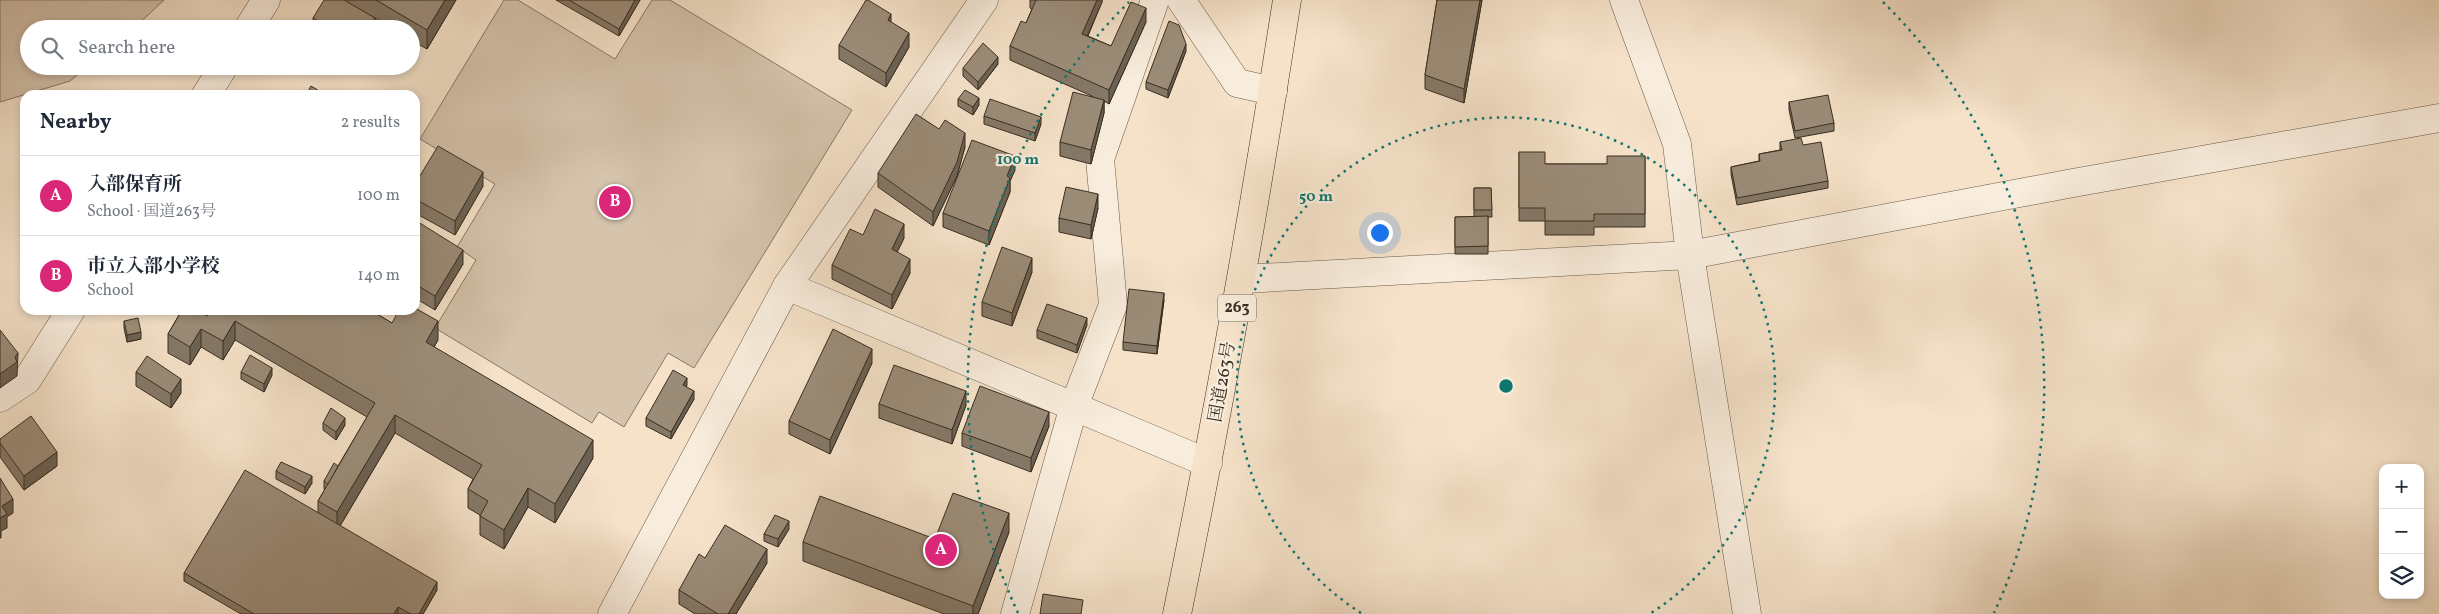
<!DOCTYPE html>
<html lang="en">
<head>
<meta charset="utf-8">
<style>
  :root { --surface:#fff; --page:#f2f2f3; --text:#1f2937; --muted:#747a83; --line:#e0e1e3; --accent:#db2777 }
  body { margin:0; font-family:Vollkorn,"Noto Serif JP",serif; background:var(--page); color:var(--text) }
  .controls { position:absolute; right:15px; bottom:15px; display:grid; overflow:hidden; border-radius:10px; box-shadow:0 2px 8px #0003 }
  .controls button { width:45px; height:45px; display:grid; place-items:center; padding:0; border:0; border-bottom:1px solid var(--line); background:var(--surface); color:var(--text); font:25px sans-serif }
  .you { position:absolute; left:1379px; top:232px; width:18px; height:18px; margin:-12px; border:4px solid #fff; border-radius:50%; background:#1a73e8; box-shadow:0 0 0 8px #1a73e833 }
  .badge { display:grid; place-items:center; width:32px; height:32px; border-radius:50%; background:var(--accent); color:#fff; font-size:16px; font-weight:700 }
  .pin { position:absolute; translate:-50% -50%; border:2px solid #fff; box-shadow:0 1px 5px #0006 }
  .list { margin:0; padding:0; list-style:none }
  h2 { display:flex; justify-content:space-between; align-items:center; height:65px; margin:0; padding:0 20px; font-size:21px }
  h2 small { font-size:16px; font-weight:400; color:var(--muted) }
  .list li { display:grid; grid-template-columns:32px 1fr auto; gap:15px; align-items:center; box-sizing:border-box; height:80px; padding:0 20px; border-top:1px solid var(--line) }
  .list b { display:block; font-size:19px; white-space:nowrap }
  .list p { margin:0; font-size:16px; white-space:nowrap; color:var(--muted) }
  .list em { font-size:16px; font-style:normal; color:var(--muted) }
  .icon { flex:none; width:28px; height:28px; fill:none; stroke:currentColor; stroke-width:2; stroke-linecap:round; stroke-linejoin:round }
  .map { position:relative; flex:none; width:2439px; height:614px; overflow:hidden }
  .search { position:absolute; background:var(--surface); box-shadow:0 2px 8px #0003; left:20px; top:20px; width:400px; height:55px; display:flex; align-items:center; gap:12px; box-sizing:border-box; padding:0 18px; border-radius:28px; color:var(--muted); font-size:19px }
  .panel { position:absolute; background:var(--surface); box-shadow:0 2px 8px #0003; left:20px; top:90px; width:400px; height:225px; border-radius:15px }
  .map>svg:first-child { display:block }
</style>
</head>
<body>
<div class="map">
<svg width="2439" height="614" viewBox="0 0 2439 614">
  <rect width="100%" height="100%" fill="#f5e2c9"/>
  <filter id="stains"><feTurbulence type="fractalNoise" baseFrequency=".004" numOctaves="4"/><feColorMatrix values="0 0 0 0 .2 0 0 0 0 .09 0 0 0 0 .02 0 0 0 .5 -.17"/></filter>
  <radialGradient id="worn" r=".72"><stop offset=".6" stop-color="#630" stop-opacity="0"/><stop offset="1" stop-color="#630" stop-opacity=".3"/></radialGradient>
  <g fill="#d5c3ac" stroke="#877866">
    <path d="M0,0H164L133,29H29V66H88L70,81L0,102Z"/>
    <path d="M504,0H518L615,59L652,0H670L852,110L694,368L668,353L624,427L599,412L592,423L435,328L476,260L457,247L495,184L420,139Z"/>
  </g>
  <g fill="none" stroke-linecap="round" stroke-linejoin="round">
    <defs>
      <g id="minor">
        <path d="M1181,0L1237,83L1273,91"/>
        <path d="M1624,0L1677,144L1690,255L1747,614"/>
        <path d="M248,29L266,0"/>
        <path d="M206,95L224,66"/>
        <path d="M1242,279L1690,255L2073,183L2439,118"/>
        <path d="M787,286L1208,463"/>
        <path d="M0,398L27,380L71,310"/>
        <path d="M612,614L787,286L984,0"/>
        <path d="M1015,614L1074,406L1113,305L1100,159L1155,0"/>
      </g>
      <path id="highway" d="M1177,614C1219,410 1255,206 1287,0"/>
    </defs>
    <use href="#minor" stroke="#685b4a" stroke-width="29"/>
    <use href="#highway" stroke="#392e20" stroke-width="29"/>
    <use href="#minor" stroke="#f8ecdc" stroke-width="28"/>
    <use href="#highway" stroke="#f5e2c9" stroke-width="28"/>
  </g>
  <g fill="#857867" stroke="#392e20">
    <path d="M344,0H456L427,49L411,40V29H393L375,18V25L372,29H318L313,26V18Z"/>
    <path d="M556,0H640L619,36Z"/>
    <path d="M1030,0H1102V2L1088,36L1111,46L1146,22L1109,104L1104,101V113L1091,164L1060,156V142L1094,97L1010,60V46L1026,23L1032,9L1030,8Z"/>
    <path d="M1437,0H1482L1464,103L1425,89V75Z"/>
    <path d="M839,45L909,47L886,87L839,59Z"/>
    <path d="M1186,51L1168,98L1146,89V82Z"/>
    <path d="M998,64L978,90L963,76V68Z"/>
    <path d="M958,99L979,105L973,115L958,106Z"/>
    <path d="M1789,102L1834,123V131L1795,138L1789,110Z"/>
    <path d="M984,116L1041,124L1035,141L984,124Z"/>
    <path d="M1780,142L1803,145L1828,181V188L1737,205L1731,174V167L1759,161V154L1780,150Z"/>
    <path d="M965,147L957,176L933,226L878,187V173Z"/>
    <path d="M1519,152L1545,164H1607L1645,156V227H1594V235H1545V221H1519Z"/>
    <path d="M1015,170L1010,181V192L989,245L943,227V213Z"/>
    <path d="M415,184L483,186L455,235L415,213Z"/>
    <path d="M1474,188H1491L1492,217H1488V254H1455V217H1474Z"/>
    <path d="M1098,208L1091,239L1059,232V218Z"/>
    <path d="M415,220L463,264L435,310L415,298Z"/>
    <path d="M863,235L904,238L897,252L910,273L892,309L832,279V265Z"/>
    <path d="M1032,272L1012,326L982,316V302Z"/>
    <path d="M1164,300L1157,354L1123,350V342Z"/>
    <path d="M182,310H370L392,323L438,340L434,347L593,458L555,523L528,507L504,549L480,535V515L468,508V489L473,479L395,433L340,526L437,590L423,614H241L184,581V573L318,513V501L325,489H324V481L338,466L367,417L235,340L223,360L201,347L190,365L168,353V334Z"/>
    <path d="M124,321L141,339L127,342L124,328Z"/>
    <path d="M1087,325L1077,353L1037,338V330Z"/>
    <path d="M872,363L830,454L789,434V421Z"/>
    <path d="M136,372L181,393L171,408L136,386Z"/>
    <path d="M241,372L272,375L264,392L241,379Z"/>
    <path d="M687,385L686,387L694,399L671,439L646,426V418Z"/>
    <path d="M879,404L966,405L952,444L879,418Z"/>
    <path d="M323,423L345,425L336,440L323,430Z"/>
    <path d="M1049,426L1031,472L962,446V433Z"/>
    <path d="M0,439L57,466L24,490L0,457Z"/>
    <path d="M276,471L312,483L305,494L276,479Z"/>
    <path d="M789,529L778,547L764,541V534Z"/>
    <path d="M1009,532L978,614H944L803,561V542L935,539Z"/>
    <path d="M705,558L767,563L736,614H695L679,604V590Z"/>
  </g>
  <g fill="#6c6254" stroke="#392e20">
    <path d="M445,0H456L427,49V30Z"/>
    <path d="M635,0H640L619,36V29Z"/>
    <path d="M1097,0H1102V2L1082,48V34Z"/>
    <path d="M1480,0H1482L1464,103V89Z"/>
    <path d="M1146,8V22L1109,104V90Z"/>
    <path d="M891,14V28L888,20Z"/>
    <path d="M375,18V25L372,29H368Z"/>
    <path d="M909,33V47L886,87V73Z"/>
    <path d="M1186,44V51L1168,98V90Z"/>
    <path d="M998,57V64L978,90V82Z"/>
    <path d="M979,98V105L973,115V107Z"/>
    <path d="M1104,100V113L1091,164V150Z"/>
    <path d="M1041,117V124L1035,141V133Z"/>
    <path d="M965,133V147L957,176L933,226V212Z"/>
    <path d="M1015,156V170L1010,181V192L989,245V231L1007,176Z"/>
    <path d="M483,172V186L455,235V221Z"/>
    <path d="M1098,194V208L1091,239V225Z"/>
    <path d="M904,224V238L892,263V249Z"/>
    <path d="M463,250V264L435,310V296Z"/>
    <path d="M1032,258V272L1012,326V313Z"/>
    <path d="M910,259V273L892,309V295Z"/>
    <path d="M1164,293V300L1157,354V346Z"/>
    <path d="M1087,318V325L1077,353V345Z"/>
    <path d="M235,321V340L223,360V341Z"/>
    <path d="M438,321V340L426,360V342Z"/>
    <path d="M201,329V347L190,365V347Z"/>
    <path d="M141,332V339L127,342V335Z"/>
    <path d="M872,349V363L830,454V440Z"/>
    <path d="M18,353L17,376L0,388V374L15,357Z"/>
    <path d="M272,368V375L264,392V384Z"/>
    <path d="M687,378V385L683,392V385Z"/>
    <path d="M181,379V393L171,408V394Z"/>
    <path d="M694,391V399L671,439V432Z"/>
    <path d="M966,391V405L952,444V430Z"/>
    <path d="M1049,412V426L1031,472V458Z"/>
    <path d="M395,415V433L337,531V512Z"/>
    <path d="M345,418V425L336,440V432Z"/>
    <path d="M593,440V458L555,523V504Z"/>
    <path d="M57,452V466L24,490V476Z"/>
    <path d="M312,476V483L305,494V487Z"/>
    <path d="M528,488V507L504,549V530Z"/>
    <path d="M13,499V513L7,517V528L1,531V538H0V518L2,506Z"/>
    <path d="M1009,513V532L978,614H973V606Z"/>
    <path d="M789,521V529L778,547V539Z"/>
    <path d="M767,549V563L736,614H728Z"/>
    <path d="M437,582V590L423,614H419Z"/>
    <path d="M398,607V614H394Z"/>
  </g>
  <g fill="#9b8c78" stroke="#392e20">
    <path d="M324,0H344L375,18L368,29H331L313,18Z"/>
    <path d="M376,0H445L427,30Z"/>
    <path d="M569,0H635L619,29Z"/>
    <path d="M866,0H868L891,14L888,20L909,33L886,73L839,45Z"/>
    <path d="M1036,0H1097L1082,34L1111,46L1131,2L1146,8L1109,90L1010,46L1021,21L1026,23Z"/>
    <path d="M1437,0H1480L1464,89L1425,75Z"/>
    <path d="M1169,21L1179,25L1186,44L1168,90L1146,82Z"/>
    <path d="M983,43L998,57L978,82L963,68Z"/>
    <path d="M311,86L326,95H306Z"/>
    <path d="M965,90L979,98L973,107L958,99Z"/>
    <path d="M1073,92L1104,100L1091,150L1060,142Z"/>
    <path d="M1828,95L1834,123L1795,131L1789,102Z"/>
    <path d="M990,99L1041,117L1035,133L984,116Z"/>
    <path d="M916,114L939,129L945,120L965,133L957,162L933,212L878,173Z"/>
    <path d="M1801,138L1803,145L1821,142L1828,181L1737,198L1731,167L1760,161L1759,154L1782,150L1780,142Z"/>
    <path d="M972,140L1015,156L1007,176L1010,178L989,231L943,213Z"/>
    <path d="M438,146L483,172L455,221L415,199V184Z"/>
    <path d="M1519,152H1545V164H1607V156H1645V214H1594V221H1545V208H1519Z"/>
    <path d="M1066,187L1098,194L1091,225L1059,218Z"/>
    <path d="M1474,188H1491L1492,210H1474Z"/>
    <path d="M875,209L904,224L892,249L910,259L892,295L832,265L850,229L863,235Z"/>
    <path d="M1488,216V246L1455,247V217Z"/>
    <path d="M415,220L463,250L435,296L415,284Z"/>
    <path d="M1002,247L1032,258L1012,313L982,302Z"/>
    <path d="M1129,289L1164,293L1157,346L1123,342Z"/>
    <path d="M1047,304L1087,318L1077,345L1037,330Z"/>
    <path d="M415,308L438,321L426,342L593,440L555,504L528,488L504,530L480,516L488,501L468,489L482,465L395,415L337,512L318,501L375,403L235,321L223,341L201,329L190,347L168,334L182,310H197L207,316L210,310H370L392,323L399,310H415Z"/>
    <path d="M138,318L141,332L127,335L124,321Z"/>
    <path d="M833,329L872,349L830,440L789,421Z"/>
    <path d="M0,330L18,353L15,357L17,362L0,374Z"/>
    <path d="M250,355L272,368L264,384L241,372Z"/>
    <path d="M147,356L181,379L171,394L136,372Z"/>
    <path d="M894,365L966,391L952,430L879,404Z"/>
    <path d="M673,370L687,378L683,385L694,391L671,432L646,418Z"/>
    <path d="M980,386L1049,412L1031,458L962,433Z"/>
    <path d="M331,408L345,418L336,432L323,423Z"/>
    <path d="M31,416L57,452L24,476L0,443V439Z"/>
    <path d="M281,462L312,476L305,487L276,471Z"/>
    <path d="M334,463L338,466L328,484L324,481Z"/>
    <path d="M245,470L437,582L419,614H411L398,607L394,614H254L184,573Z"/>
    <path d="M0,478L13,499L2,506L7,514L0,518Z"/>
    <path d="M953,493L1009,513L973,606L803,542L820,496L935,539Z"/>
    <path d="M775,515L789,521L778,539L764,534Z"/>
    <path d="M725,525L767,549L728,614H718L679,590L699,554L705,558Z"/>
    <path d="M1043,594L1083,600L1081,614H1040Z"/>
  </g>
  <g fill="none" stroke="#0f766e" stroke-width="2.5" stroke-dasharray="2.5 5">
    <path d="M1361 613A269 269 0 1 1 1651 613"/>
    <path d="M1018 613A538 538 0 0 1 1129 2M1883 2A538 538 0 0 1 1994 613"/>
  </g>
  <g text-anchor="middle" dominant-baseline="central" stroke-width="4.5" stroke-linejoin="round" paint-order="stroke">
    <rect fill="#f8ecdc" stroke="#726758" stroke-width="1" x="1218" y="294.5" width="38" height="27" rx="4"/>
    <g font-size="16" font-weight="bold" fill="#392e20">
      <text x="1237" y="308">263</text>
    </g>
    <g font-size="18" fill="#392e20" stroke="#f8ecdc">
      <text transform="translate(1223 382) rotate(-80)">国道263号</text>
    </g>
  </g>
  <circle cx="1506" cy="386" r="8" fill="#0f766e" stroke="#f8ecdc" stroke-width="2.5"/>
  <g font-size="15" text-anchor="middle" font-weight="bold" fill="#0f766e" stroke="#f8ecdc" stroke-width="4.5" stroke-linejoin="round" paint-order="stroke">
    <text x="1018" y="164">100 m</text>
    <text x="1316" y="201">50 m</text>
  </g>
  <rect width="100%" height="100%" filter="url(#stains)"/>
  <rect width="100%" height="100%" fill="url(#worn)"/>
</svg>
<div class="controls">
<button>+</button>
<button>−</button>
<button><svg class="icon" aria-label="layers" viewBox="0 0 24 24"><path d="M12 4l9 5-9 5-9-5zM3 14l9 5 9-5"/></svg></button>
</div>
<div class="you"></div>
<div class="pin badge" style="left:941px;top:550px">A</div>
<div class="pin badge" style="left:615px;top:202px">B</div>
<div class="search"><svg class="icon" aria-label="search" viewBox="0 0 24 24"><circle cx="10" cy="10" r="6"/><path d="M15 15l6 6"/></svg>Search here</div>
<section class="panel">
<h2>Nearby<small>2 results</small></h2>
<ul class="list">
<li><span class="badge">A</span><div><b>入部保育所</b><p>School · 国道263号</p></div><em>100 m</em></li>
<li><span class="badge">B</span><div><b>市立入部小学校</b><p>School</p></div><em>140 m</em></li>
</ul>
</section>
</div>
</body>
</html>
